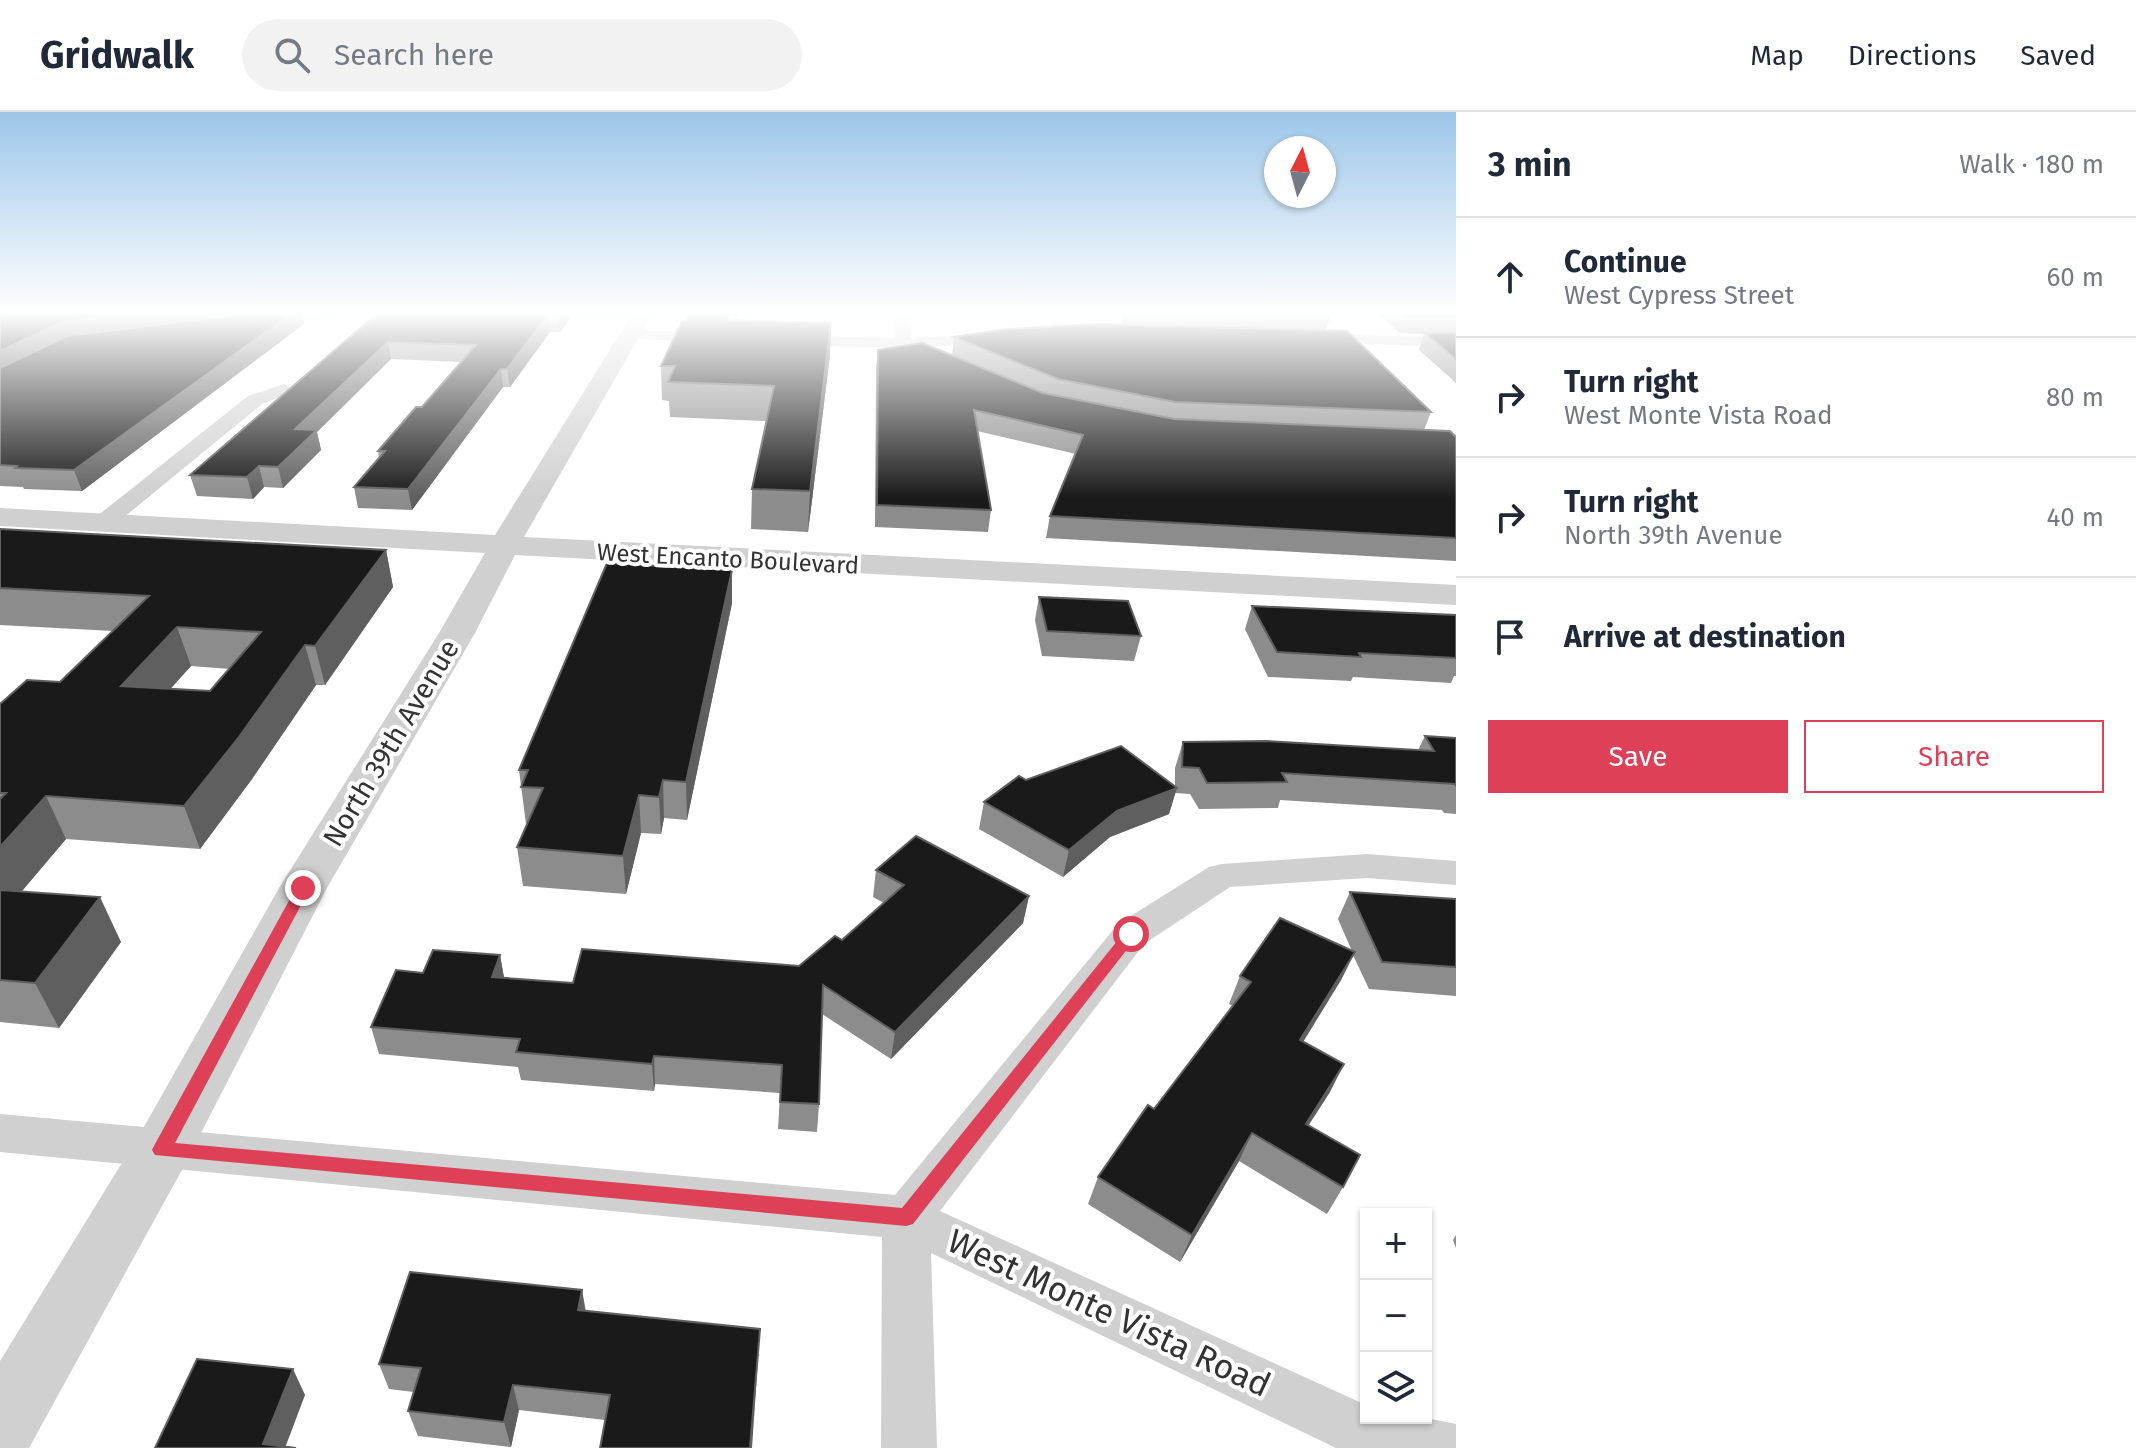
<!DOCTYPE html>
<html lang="en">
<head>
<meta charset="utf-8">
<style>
  :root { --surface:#fff; --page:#f2f2f3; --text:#1f2937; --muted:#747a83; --line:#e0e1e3; --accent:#de4057 }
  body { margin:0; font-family:"Fira Sans",sans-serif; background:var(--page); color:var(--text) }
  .controls { position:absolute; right:24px; bottom:24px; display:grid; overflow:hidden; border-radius:0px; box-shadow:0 2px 6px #0004 }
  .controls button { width:72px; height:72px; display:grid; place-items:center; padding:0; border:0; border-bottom:2px solid var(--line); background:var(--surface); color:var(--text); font:40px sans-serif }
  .compass { position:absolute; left:1264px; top:24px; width:72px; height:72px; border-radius:50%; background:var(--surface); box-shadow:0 2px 6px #0004; rotate:6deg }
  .stop { position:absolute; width:24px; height:24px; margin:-18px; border:6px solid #de4057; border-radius:50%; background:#fff }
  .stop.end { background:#de4057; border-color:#fff; box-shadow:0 2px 8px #0008 }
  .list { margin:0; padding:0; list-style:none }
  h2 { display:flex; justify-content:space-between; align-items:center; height:104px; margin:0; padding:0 32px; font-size:34px }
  h2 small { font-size:26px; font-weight:400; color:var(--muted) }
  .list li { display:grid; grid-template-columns:52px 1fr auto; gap:24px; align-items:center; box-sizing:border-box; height:120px; padding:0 32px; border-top:2px solid var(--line) }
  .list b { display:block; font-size:30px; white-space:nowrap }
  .list p { margin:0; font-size:26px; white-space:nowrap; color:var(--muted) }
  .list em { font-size:26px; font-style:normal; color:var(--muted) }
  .actions { display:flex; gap:16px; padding:24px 32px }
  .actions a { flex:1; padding:18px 0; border:2px solid var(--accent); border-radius:0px; text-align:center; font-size:28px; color:var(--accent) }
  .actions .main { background:var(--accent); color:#fff }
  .icon { flex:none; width:44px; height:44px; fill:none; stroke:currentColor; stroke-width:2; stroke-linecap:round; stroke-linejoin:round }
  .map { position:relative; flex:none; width:1456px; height:1336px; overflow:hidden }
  header { display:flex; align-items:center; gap:48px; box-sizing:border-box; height:112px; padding:0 40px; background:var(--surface); border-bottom:2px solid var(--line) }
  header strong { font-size:38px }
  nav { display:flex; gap:44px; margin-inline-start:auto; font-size:28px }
  .search { width:560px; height:72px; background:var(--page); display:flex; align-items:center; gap:20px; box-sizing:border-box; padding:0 28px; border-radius:44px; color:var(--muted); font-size:30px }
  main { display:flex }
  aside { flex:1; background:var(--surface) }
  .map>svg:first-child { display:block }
</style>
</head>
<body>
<header>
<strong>Gridwalk</strong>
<div class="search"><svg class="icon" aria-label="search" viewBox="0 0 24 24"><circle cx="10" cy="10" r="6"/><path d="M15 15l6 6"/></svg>Search here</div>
<nav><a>Map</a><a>Directions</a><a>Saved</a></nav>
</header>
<main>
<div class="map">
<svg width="1456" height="1336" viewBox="0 0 1456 1336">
  <rect width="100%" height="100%" fill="#fff"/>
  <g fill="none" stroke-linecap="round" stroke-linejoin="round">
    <g fill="#d0d0d0" fill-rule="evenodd">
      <path d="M307,199H349L341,204L261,215L253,210L261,205Z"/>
      <path d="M556,199H649L651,202L643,207L564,204Z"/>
      <path d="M896,199H912L911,226L997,221L1005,226L997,231L924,235L930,240L922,245L900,236L788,233L780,228L788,223L895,226Z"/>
      <path d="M629,218L717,221L725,226L717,231L623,226L621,223Z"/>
      <path d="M1315,221L1456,226V236L1309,229L1307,226Z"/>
      <path d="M284,272L293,277L290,281L262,292L112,415H96L93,410L96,405L248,284Z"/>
      <path d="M1367,742L1456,749V773L1367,766L1230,775L1144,832L940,1099L1366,1293V1306H1426L1456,1312V1336H1336L931,1141L937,1336H881L882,1125L0,1040V1002L895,1083L1118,812L1209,755L1222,752Z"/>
    </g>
    <path fill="#d0d0d0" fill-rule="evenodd" d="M634,199H654L524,425L1456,473V493L515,443L475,521L327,776L183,1056L29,1336H0V1249L141,1020L279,776L439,521L485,441L0,414V396L495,423Z"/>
  </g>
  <g fill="#8c8c8c" fill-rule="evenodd">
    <path d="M0,199H301L304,212L82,379L24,377L23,375L0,374Z"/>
    <path d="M380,199H569L570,207L560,220H550L510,275H503L412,398L358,396L354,375L379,346L378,339L422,295L461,250L391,247L317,320L321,338L283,376L264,375L253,387L197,384L190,363Z"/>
    <path d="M696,199H739L736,208L830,243L808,420L751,417L752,377L766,309L670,305L669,289L662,288L661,254L685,209L695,201Z"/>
    <path d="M1121,199H1327L1331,203L1326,218L1431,300L1424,318L1456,325V449L1046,426L1050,404L1076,342L977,319L991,398L988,420L875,415L876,256L878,238L952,243L954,225L1122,213Z"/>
    <path d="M1374,199H1456V271L1419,238L1424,222L1400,221Z"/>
    <path d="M0,417L386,438L393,475L325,573H316L252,667L200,737L66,727L22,779L121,830L59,916L0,910V592L60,570L113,519L0,513ZM191,554L230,557L210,579L170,577Z"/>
    <path d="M732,458V491L687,708L664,706L661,722L641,721L626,782L523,774L517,735L527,712H526L519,658Z"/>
    <path d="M1039,485L1141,524L1134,549L1042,544L1035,508Z"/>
    <path d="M1252,494L1456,503V564H1454L1451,571L1353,565L1351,569L1268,565L1245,517Z"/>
    <path d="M1425,624L1456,626V702L1444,701L1442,698L1280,688L1278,696L1199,697L1190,682L1175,681L1169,702L1110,725L1063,765L979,717L984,690L1026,668L1175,674V656L1183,630L1418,638Z"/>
    <path d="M876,758L1029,784L1023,811L891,947L822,902L819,992L817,1020L778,1017L780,981L655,972L654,979L521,968L518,955L379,942L371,915L423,861L500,843L504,866L573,871L799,854L842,828L884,791L873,785Z"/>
    <path d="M1350,780L1456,787V884L1369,877L1353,843L1341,868L1303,930L1330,980L1308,1013L1343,1075L1327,1102L1239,1049L1180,1150L1088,1092L1098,1065L1154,997L1233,894L1229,892L1240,864L1352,839L1338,807Z"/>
    <path d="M1456,1123V1136L1453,1128Z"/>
    <path d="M582,1178L586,1199L760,1243L605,1308L519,1298L511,1335L418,1324L408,1299L414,1280L389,1277L379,1252Z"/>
  </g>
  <g fill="#5f5f5f">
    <path d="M156,199H301L304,212L82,379L74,358L0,260V239L62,210Z"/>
    <path d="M562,199H569L570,207L560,220L558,204Z"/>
    <path d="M734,199H739L734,218Z"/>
    <path d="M548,203L550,220L510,275L507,257Z"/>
    <path d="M831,211L830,243L808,420L810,379Z"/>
    <path d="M388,230L391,247L317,320L321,338L283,376L278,355L295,317Z"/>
    <path d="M501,257L503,275L412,398L408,377Z"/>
    <path d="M259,354L264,375L253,387L247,365Z"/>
    <path d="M386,438L393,475L325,573L315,534Z"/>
    <path d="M732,458V491L687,708L686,670Z"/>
    <path d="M177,515L191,554L137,614L121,574Z"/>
    <path d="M305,533L316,573L252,667L200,737L184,694Z"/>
    <path d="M663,668L664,706L661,722L659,685Z"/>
    <path d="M1177,676L1169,702L1110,725L1063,765L1069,738L1117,699Z"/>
    <path d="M639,683L641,721L626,782L623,744Z"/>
    <path d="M46,684L66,727L0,805V735Z"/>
    <path d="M1029,784L1023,811L891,947L895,920Z"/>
    <path d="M100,785L121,830L59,916L35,871Z"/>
    <path d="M1355,840L1341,868L1287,956L1300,928Z"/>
    <path d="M500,843L505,871L492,865Z"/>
    <path d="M654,944L655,972L654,979L652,952Z"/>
    <path d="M1344,952L1330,980L1292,1039L1306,1012Z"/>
    <path d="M1252,1021L1239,1049L1180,1150L1192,1123Z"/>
    <path d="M582,1178L586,1205L578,1198Z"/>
    <path d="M760,1217L752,1336H750Z"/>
    <path d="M293,1257L305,1283L285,1336L263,1332Z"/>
    <path d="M513,1273L519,1298L511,1335L504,1310Z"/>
  </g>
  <g fill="#1a1a1a" stroke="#5f5f5f" stroke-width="2" fill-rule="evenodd">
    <path d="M0,199H156L62,210L0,239Z"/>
    <path d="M270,199H295L74,358L15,356L17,354L0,353V256L67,224Z"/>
    <path d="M380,199H562L558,204L548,203L507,257H501L408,377L354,375L385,339H378L416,295H422L476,233L388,230L295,317L317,318L278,355L259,354L247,365L190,363Z"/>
    <path d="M696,199H734V201L695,200Z"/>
    <path d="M1199,199H1327L1331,203Z"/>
    <path d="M1399,199H1456V207L1406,205Z"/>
    <path d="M688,201L730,202L728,208L831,211L810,379L752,377L774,274L668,270L675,254H661L682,209H685Z"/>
    <path d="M1098,212L1347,219L1431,300L1175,290L1058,267L954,225L1007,217Z"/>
    <path d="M1425,221H1456V247Z"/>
    <path d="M922,231L1043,281L1174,307L1450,319L1456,325V426L1050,404L1083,323L974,298L991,398L877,393L878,238Z"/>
    <path d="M0,417L386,438L315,534L305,533L239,625L184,694L46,684L0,735V687L6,681H0V592L27,568L60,570L149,484L0,476ZM177,515L261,520L210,579L121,574Z"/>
    <path d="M607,451L732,458L686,670L663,668L659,685L639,683L623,744L517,735L543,676L521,675L528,658H519Z"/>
    <path d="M1039,485L1128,489L1141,524L1047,519Z"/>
    <path d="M1252,494L1456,503V546L1359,541L1361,545L1277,540Z"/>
    <path d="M1425,624L1456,626V674L1455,672L1282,661L1287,670L1207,671L1199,656L1182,655L1183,630L1266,629L1434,639Z"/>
    <path d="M1121,634L1177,676L1117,699L1069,738L984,690L1019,664L1026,668Z"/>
    <path d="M916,724L1029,784L895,920L823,873L819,992L780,990L782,953L654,944L652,952L516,940L520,927L371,915L396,858L423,861L433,838L500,843L492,865L573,871L582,837L799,854L835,824L842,828L904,773L876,758Z"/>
    <path d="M0,778L100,785L35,871L0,868Z"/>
    <path d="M1350,780L1456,787V855L1382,850Z"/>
    <path d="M1280,806L1355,840L1300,928L1344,952L1306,1012L1360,1043L1343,1075L1252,1021L1192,1123L1098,1065L1148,993L1154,997L1251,870L1240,864Z"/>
    <path d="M410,1160L582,1178L578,1198L760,1217L750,1336H600L610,1283L513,1273L504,1310L408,1299L421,1256L379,1252Z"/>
    <path d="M197,1247L293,1257L263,1332L296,1336H155Z"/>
  </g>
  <linearGradient id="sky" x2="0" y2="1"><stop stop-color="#9dc6e9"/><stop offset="0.52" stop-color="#fff"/><stop offset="1" stop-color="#fff" stop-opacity="0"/></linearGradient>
  <rect width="1456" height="386" fill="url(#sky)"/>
  <path fill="#de4057" d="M303,771L310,776L175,1031L902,1096L1126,818L1131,817L1139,822L913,1112L906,1114L155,1043L152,1038L155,1032L296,776Z"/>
  <g text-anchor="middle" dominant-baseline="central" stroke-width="8" stroke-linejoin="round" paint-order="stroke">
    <g font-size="24" fill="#333" stroke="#fff">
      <text transform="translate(728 447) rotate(3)">West Encanto Boulevard</text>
    </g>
    <g font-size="28" fill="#333" stroke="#fff">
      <text transform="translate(391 631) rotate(-59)">North 39th Avenue</text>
    </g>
    <g font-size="34" fill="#333" stroke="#fff">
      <text transform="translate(1109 1201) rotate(25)">West Monte Vista Road</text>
    </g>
  </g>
</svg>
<div class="controls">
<button>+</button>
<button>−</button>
<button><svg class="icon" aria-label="layers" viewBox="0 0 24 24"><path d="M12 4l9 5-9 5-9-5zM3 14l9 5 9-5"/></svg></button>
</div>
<svg class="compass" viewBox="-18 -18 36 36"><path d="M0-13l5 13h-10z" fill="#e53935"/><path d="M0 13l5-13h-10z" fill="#747a83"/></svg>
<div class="stop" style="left:1131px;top:822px"></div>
<div class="stop end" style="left:303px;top:776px"></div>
</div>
<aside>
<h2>3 min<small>Walk · 180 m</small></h2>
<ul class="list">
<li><svg class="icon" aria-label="ahead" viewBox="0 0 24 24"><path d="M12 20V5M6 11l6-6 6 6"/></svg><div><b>Continue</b><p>West Cypress Street</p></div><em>60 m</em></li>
<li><svg class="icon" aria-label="right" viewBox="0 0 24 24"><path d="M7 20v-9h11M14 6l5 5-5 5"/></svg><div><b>Turn right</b><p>West Monte Vista Road</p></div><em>80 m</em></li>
<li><svg class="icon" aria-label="right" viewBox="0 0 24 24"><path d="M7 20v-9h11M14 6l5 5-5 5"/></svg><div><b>Turn right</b><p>North 39th Avenue</p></div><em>40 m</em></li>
<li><svg class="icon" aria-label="arrive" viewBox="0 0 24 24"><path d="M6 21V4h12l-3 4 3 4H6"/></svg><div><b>Arrive at destination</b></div></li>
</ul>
<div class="actions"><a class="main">Save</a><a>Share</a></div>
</aside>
</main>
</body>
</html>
